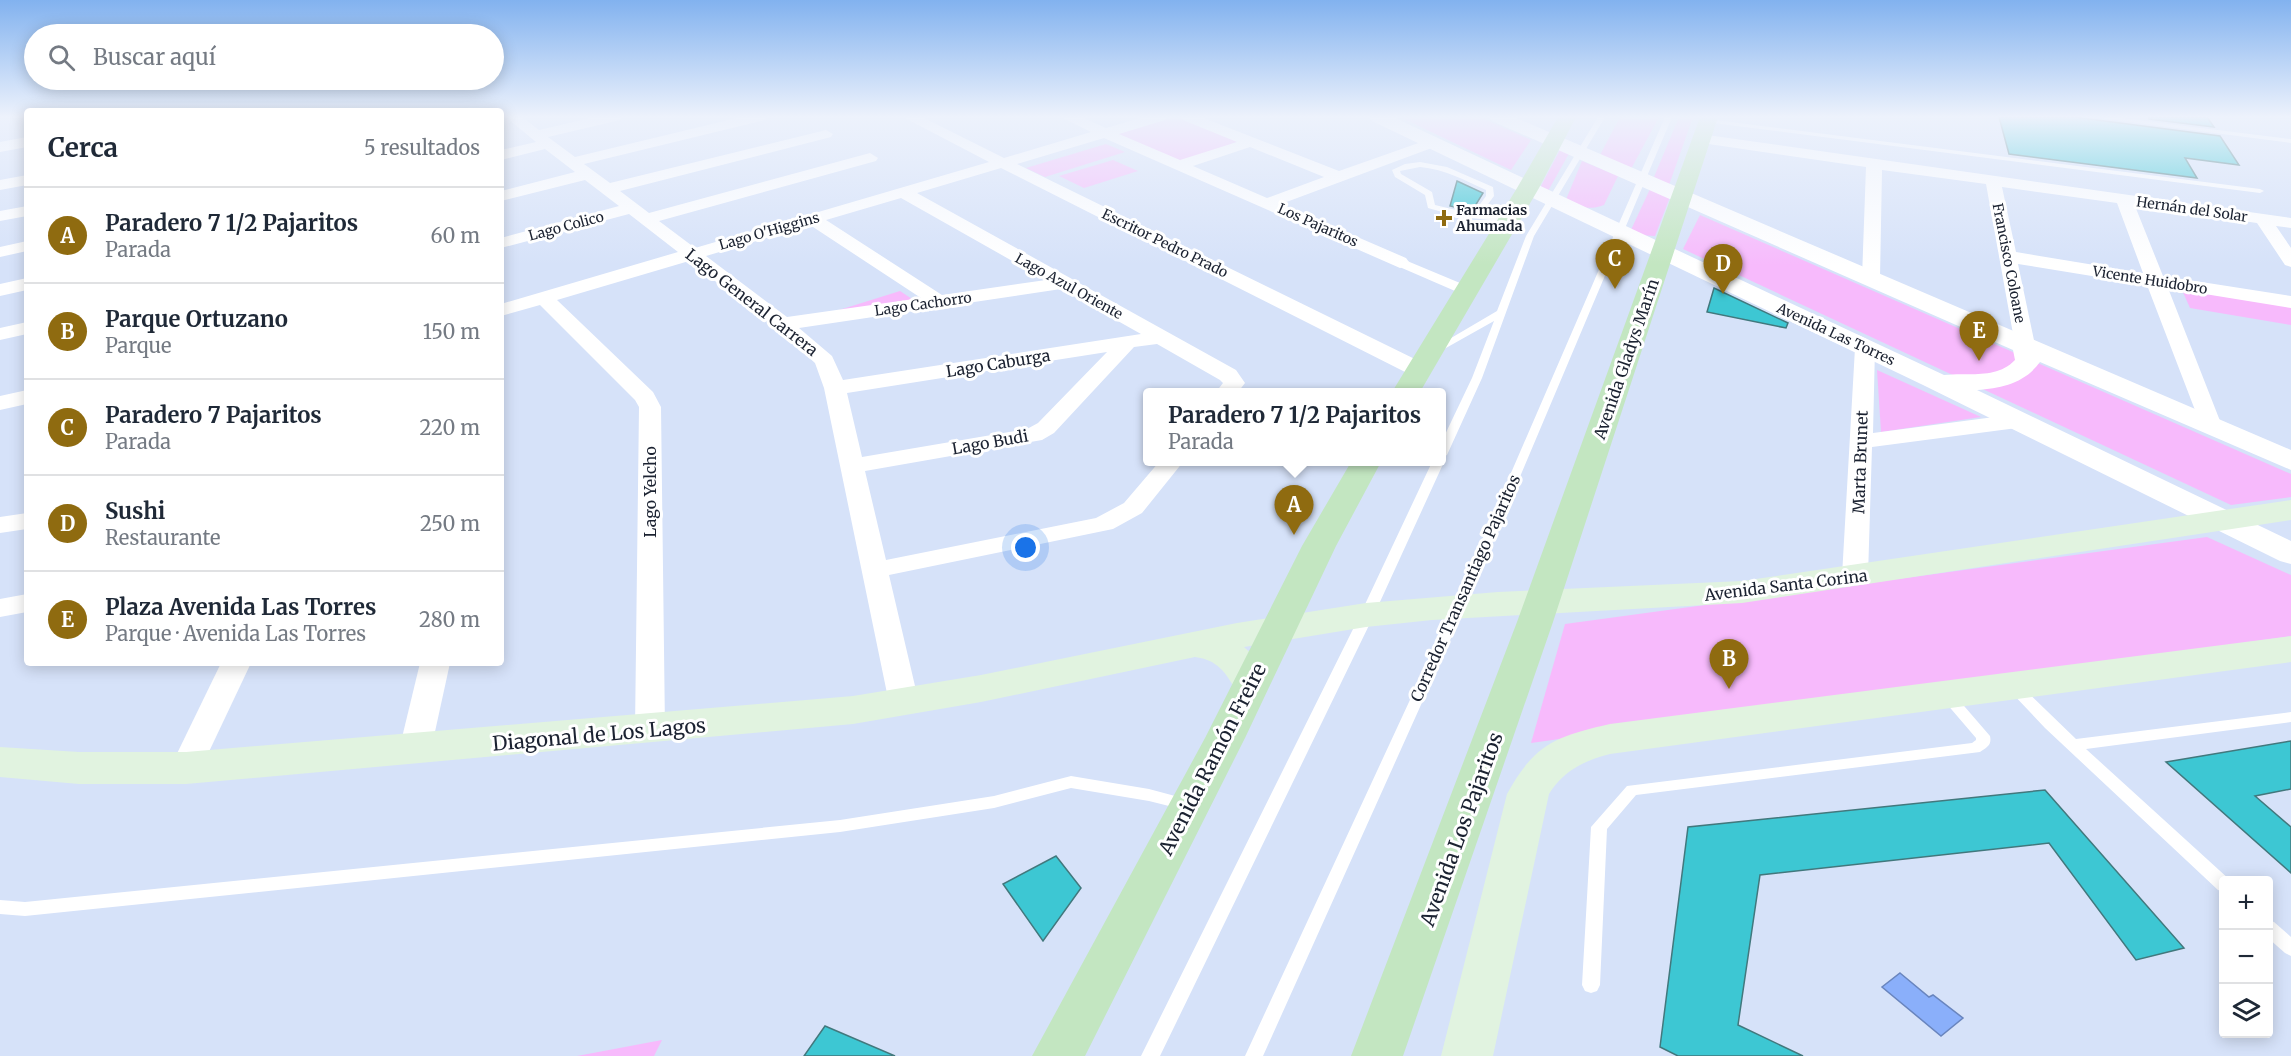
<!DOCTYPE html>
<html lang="es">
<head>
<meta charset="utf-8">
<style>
  :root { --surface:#fff; --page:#f2f2f3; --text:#1f2937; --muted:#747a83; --line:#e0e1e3; --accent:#8f6b10 }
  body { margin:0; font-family:Merriweather,serif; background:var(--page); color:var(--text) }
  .controls { position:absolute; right:18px; bottom:18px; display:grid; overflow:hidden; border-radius:6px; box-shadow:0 3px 15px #0003 }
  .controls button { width:54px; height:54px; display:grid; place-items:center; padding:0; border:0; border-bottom:2px solid var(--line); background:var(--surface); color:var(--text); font:30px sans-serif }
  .you { position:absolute; left:1026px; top:548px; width:21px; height:21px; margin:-15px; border:4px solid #fff; border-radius:50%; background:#1a73e8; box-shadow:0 0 0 9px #1a73e833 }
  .badge { display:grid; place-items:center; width:39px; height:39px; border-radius:50%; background:var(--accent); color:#fff; font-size:20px; font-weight:700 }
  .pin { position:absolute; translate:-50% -50px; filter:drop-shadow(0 2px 3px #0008) }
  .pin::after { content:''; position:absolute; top:32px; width:21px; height:18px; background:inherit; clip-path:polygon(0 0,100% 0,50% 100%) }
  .popup { position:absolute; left:1143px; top:388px; width:303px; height:78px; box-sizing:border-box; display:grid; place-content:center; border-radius:6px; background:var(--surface); filter:drop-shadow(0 2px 4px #0005); font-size:20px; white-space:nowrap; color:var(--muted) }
  .popup b { font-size:22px; color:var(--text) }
  .popup::after { content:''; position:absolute; left:50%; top:100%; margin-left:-12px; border:12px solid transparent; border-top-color:var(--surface) }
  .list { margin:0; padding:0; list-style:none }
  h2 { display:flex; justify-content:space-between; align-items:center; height:78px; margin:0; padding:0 24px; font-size:26px }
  h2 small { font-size:20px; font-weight:400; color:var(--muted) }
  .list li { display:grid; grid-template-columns:39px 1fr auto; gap:18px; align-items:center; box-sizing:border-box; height:96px; padding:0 24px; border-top:2px solid var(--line) }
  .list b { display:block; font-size:22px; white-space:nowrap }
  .list p { margin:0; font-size:20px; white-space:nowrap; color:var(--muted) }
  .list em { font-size:20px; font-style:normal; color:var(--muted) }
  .icon { flex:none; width:33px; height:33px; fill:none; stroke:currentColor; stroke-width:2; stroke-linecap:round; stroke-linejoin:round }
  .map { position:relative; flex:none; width:2291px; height:1056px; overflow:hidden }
  .search { position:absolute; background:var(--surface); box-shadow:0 3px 15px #0003; left:24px; top:24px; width:480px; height:66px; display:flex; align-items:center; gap:15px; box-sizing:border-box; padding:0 21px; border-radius:33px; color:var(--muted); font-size:22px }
  .panel { position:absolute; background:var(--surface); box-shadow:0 3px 15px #0003; left:24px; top:108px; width:480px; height:558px; border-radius:6px }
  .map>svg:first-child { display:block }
</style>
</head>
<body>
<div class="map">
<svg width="2291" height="1056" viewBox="0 0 2291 1056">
  <rect width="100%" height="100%" fill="#d6e2f9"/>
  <g fill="#f7bafc">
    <path d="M1171,117H1179L1239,141L1189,160H1178L1119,135V132Z"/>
    <path d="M1400,117H1480L1531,140L1511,170Z"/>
    <path d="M1620,117H1659L1631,169L1599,157Z"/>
    <path d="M1679,117H1693L1669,185L1654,177Z"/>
    <path d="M1106,144L1125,152L1045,177L1026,168Z"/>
    <path d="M1561,148L1571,150L1548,191L1540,188Z"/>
    <path d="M1113,160L1138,171L1084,188L1059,176Z"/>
    <path d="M1582,161L1618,176L1604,205C1591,210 1577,208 1565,202Z"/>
    <path d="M1650,189L1670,197L1655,236L1639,235L1630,232Z"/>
    <path d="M1700,215L2291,474V497L2231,505L1683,249Z"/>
    <path d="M2182,290L2291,307V325L2190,308Z"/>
    <path d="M900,291L915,301L836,311Z"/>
    <path d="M1877,370L1981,417L1881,432Z"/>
    <path d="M2207,537L2291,575V636L1531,743L1565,624Z"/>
    <path d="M662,1040L654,1056H577Z"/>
  </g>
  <path fill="#8aaffa" stroke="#6985be" stroke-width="1.5" d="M1900,973L1929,997L1933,995L1963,1018L1941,1036L1882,987Z"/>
  <g fill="#3dc7d3" stroke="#42787d" stroke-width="1.5">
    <path d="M1999,117H2074L2220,136L2239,165L2185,158L2197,178L2009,154Z"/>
    <path d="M2149,117H2207L2214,127L2149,119Z"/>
    <path d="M1457,181L1483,193L1472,211L1450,206Z"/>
    <path d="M1714,288L1788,323L1786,328L1707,312Z"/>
    <path d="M2291,741V789L2255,796L2291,827V873L2166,762Z"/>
    <path d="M2045,790L2184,948L2136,960L2049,843L1760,875L1738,1025L1803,1056H1678L1660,1047L1688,827Z"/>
    <path d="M1056,856L1081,888L1043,941L1003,884Z"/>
    <path d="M825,1026L895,1056H804Z"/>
  </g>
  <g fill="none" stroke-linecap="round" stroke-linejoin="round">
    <g fill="#fff" fill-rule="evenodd">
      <path d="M1598,117H1605L1534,236L1482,378L1447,455L1441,458V443L1472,378L1494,321L1437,353H1431L1429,351L1497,311L1526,236Z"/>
      <path d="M1665,117H1672L1465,607L1263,1056H1245L1453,607Z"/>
      <path d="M2091,117H2113L2291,139V143Z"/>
      <path d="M1707,119L2260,189L2264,191L2260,193L1705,122L1704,121Z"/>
      <path d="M1420,162L1447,167L1493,187L1494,196L1480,215L1509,218L1513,220L1509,222L1460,217L1428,208L1425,195L1395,177L1392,170L1405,164ZM1420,167C1444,169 1464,180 1486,190V196L1473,214L1435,205L1432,192L1401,174L1400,171Z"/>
      <path d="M1441,459L1444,462L1374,615L1160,1056H1141L1360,615L1432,462H1441Z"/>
      <path d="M2015,683L2020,685L2076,739L2291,712V722L2086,749L2230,880H2224V892L2218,890L2045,728L2010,691L2008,688L2010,685Z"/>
      <path d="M1947,691L1952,692L1990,736C1992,745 1987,747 1980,752L1636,795L1607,829L1600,985L1597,991L1591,993L1585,991L1582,985L1591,827L1627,786L1972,743L1976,740V738L1940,696L1942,692Z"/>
      <path d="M1071,776L1149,789L1190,800L1193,804L1190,808L1185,810L1149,801L1071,788L994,808L840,832L25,916L0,914V900L25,902L840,820L994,796Z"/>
      <path d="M2268,920L2274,922L2291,937V956L2285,953L2268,938Z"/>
    </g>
    <path fill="#fff" fill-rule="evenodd" d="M1400,258L1472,288L1474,291L1472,294H1462L1395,265L1393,262L1395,259Z"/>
    <g fill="#fff" fill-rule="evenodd">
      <path d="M506,117H522L539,130L595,117H622L620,120L548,137L575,157L741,117H767L765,120L584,164L610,183L826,130L833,134L831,137L620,191L649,213L870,153L878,158L876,161L659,221L695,248L989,162L903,117H922L1004,158L1091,132L1061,117H1081L1106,128L1144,117H1167L1165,120L1119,134L1180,160L1237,142L1183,120L1181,117H1201L1339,171L1427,140H1437L1440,143L1437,146L1281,204L1406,258L1409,262L1406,266L1400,268L1104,138L1017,164L1427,365L1430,370L1427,375L1419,376L1411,375L1001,168L917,193L1236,370L1245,383L1238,392H1216L1223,383L1220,380L1157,344L1134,347L1054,433L1042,440L865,471L886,560L1096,518L1124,503L1159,462H1183L1142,513L1113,529L889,575L919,703L915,711L904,714L893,711L889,703L824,388L815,363L776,328L689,261L557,300L653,392L661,407L665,729L661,737L650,740L639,737L635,729L639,407L635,400L540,305L501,316V304L678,252L629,214L501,248V238L619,206L585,180L501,201V191L575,172L545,149L501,160V150L536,142ZM1250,147L1324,177L1267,198L1193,166ZM901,198L1046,280L942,295L826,220ZM810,225L921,298L787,317L706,256ZM1061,289L1141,334L843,380L832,356L799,328ZM1107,352L1038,423L1027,429L862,457L847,393Z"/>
      <path d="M1700,134L2291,218V228L2276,226L2291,248V267L2285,265L2257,223L2135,206L2163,276L2291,296V308L2168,288L2222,426L2219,431L2211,433L2203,431L2147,285L2018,264L2035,345L2032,349L2025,351L2018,349L2015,345L1986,184L1882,170L1880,278L1878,282H1864L1862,278L1866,167L1695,142L1692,139ZM2002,187L2117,203L2143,273L2016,252Z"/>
      <path d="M27,137V147L0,152V142Z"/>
      <path d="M27,175V185L0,190V180Z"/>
      <path d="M27,206V216L0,221V211Z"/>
      <path d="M27,241V251L0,257V247Z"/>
      <path d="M27,278V290L0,296V284Z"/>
      <path d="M27,322V334L0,340V328Z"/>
      <path d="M1865,342L1872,344L1875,348L1873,433L2017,414L2025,416L2028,421L2025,426L2017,428L1872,447L1868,576L1864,582L1855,584L1846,582L1842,576L1855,348L1858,344Z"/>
      <path d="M27,390V404L0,410V396Z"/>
      <path d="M27,513V529L0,533V517Z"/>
      <path d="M27,594V612L0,617V599Z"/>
      <path d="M221,663H251L197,777L186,780L175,777L170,768Z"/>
      <path d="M420,663H450L431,750L426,758L415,762L404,758L399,750Z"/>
    </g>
    <path fill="#fff" fill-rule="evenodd" d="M1369,117H1393L1944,375C1968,372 1996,380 2015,360L2013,350L1492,121L1489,117H1514L2291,450V470L2040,362C2025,383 2002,388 1977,390L2291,541V564L2280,561L1923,385L1372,121Z"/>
    <g fill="#e1f3e0" fill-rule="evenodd">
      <path d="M2291,500V520L1742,603L1432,620L1366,627L1244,647L1254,656L1270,683L1265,692L1251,696L1237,692C1226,673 1218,660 1195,657L981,702L853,724L186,784H79L0,777V747L79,752H186L853,696L981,675L1237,623L1366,603L1498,592L1742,581Z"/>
      <path d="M2291,636V662L1610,754C1585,760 1563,771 1549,794L1493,1056H1441L1507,794C1534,744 1557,736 1610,724Z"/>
    </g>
    <g fill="#c3e6c1" fill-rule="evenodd">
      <path d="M1558,117H1576L1539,188L1420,392H1392L1517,188Z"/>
      <path d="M1700,117H1718L1553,622L1403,1056H1351L1517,622Z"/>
      <path d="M1351,462H1381L1336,546L1245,738L1085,1056H1032L1205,738L1302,546Z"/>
    </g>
  </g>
  <linearGradient id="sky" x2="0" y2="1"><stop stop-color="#82b2ef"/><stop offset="0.44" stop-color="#edf2fc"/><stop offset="1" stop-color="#edf2fc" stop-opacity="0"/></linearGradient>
  <rect width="2291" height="265" fill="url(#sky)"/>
  <path fill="#8f6b10" stroke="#fff" stroke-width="2" d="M1441 209h6v6h6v6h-6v6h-6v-6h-6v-6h6z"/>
  <g text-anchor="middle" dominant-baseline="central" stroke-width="6" stroke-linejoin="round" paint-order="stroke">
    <g font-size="14" fill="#1b2231" stroke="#fff">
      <text transform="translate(2192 209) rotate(8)">Hernán del Solar</text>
      <text transform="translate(1318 225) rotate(24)">Los Pajaritos</text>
      <text transform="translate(566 226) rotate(-15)">Lago Colico</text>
      <text transform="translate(769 231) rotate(-16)">Lago O'Higgins</text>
      <text transform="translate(1165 243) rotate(26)">Escritor Pedro Prado</text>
      <text transform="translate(2009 263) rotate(79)">Francisco Coloane</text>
      <text transform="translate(2150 280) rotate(9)">Vicente Huidobro</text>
      <text transform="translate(1069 286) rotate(29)">Lago Azul Oriente</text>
      <text transform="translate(923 304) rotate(-8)">Lago Cachorro</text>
      <text transform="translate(1836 334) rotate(25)">Avenida Las Torres</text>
    </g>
    <g font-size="14" font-weight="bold" fill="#1b2231" stroke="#fff" text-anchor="start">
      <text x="1456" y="210">Farmacias<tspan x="1456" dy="16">Ahumada</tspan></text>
    </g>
    <g font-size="16" fill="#1b2231" stroke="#fff">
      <text transform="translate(752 302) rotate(38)">Lago General Carrera</text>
      <text transform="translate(1626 359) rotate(-71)">Avenida Gladys Marín</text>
      <text transform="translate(998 363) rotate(-9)">Lago Caburga</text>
      <text transform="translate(990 442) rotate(-10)">Lago Budi</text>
      <text transform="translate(1860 462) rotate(-88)">Marta Brunet</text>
      <text transform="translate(650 492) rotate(-90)">Lago Yelcho</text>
      <text transform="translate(1786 585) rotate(-7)">Avenida Santa Corina</text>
      <text transform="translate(1465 588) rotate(-66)">Corredor Transantiago Pajaritos</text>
    </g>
    <g font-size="20" fill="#1b2231" stroke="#fff">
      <text transform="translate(599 734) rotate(-5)">Diagonal de Los Lagos</text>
      <text transform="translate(1212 759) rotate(-63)">Avenida Ramón Freire</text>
      <text transform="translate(1461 829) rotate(-70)">Avenida Los Pajaritos</text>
    </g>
  </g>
</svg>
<div class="controls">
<button>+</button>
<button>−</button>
<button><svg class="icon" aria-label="layers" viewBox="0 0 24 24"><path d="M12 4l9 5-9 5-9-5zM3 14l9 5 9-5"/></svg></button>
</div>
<div class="you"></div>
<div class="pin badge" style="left:1294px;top:535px">A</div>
<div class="popup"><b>Paradero 7 1/2 Pajaritos</b>Parada</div>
<div class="pin badge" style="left:1729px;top:689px">B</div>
<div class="pin badge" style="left:1615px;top:289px">C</div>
<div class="pin badge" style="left:1723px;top:294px">D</div>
<div class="pin badge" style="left:1979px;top:361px">E</div>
<div class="search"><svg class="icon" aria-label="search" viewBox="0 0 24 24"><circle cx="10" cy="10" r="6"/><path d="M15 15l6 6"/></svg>Buscar aquí</div>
<section class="panel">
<h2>Cerca<small>5 resultados</small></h2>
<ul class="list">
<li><span class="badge">A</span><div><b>Paradero 7 1/2 Pajaritos</b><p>Parada</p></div><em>60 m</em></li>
<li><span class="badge">B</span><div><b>Parque Ortuzano</b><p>Parque</p></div><em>150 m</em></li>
<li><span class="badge">C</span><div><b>Paradero 7 Pajaritos</b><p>Parada</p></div><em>220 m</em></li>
<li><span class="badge">D</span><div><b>Sushi</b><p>Restaurante</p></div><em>250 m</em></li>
<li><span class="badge">E</span><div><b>Plaza Avenida Las Torres</b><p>Parque · Avenida Las Torres</p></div><em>280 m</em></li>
</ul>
</section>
</div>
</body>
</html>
